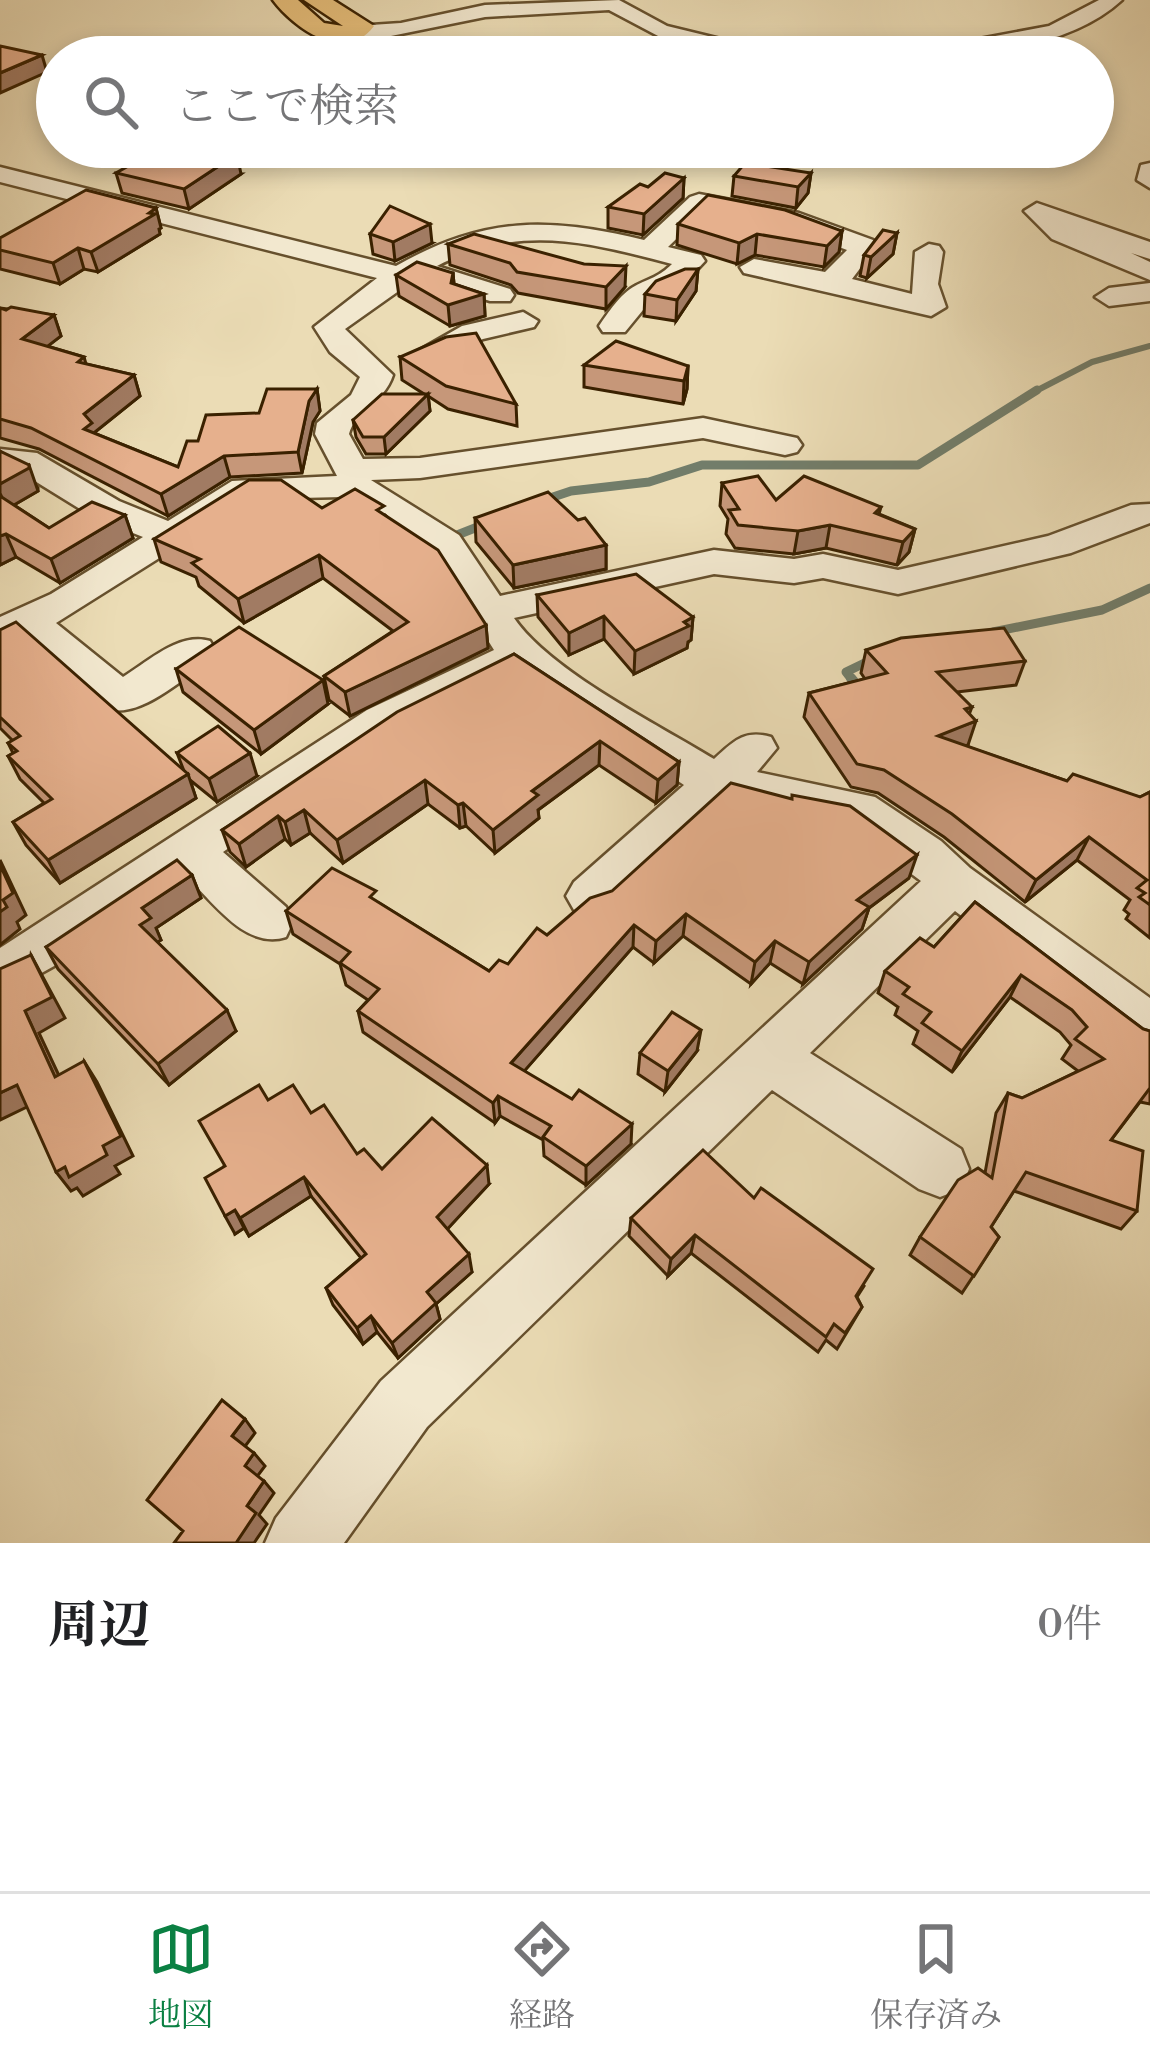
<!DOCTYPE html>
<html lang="ja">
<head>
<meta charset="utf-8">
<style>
  :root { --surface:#fff; --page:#f2f2f2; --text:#202124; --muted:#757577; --line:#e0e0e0; --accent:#0b8043 }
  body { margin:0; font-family:"Libre Bodoni","Noto Serif JP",serif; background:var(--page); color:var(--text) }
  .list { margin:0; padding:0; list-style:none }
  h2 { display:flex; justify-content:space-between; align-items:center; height:156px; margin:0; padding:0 48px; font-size:51px }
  h2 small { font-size:39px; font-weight:400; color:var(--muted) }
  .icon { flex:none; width:66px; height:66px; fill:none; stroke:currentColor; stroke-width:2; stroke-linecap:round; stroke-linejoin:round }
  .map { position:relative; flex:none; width:1150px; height:1543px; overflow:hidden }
  .search { position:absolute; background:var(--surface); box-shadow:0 6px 18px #0003; left:36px; right:36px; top:36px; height:132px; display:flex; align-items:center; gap:30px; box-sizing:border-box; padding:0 42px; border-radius:66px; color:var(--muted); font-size:45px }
  .sheet { height:348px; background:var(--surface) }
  nav { display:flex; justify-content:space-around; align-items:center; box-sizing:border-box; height:168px; border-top:3px solid var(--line); background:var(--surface); font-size:33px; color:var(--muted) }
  nav a { display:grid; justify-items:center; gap:6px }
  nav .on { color:var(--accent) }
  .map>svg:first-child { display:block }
</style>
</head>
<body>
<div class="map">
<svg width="1150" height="1543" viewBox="0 0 1150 1543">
  <rect width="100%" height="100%" fill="#ebdcb5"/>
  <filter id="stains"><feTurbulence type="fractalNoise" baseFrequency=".00167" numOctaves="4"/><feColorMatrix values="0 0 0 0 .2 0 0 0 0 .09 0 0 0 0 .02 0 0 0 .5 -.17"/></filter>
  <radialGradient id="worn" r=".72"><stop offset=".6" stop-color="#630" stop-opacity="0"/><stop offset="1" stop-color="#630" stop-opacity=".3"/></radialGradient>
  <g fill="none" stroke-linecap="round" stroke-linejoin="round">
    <path stroke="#727d6a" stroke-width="6" d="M1032,393L1092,362L1150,346"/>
    <g stroke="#727d6a" stroke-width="9">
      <path d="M541,501L571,491L649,482L702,465H918L1037,390"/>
      <path d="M447,539L485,524"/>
      <path d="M993,632L1102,610L1150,588"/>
      <path d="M853,681L846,672L875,658"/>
    </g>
    <path stroke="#727d6a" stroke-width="10" d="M851,678L860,689"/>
    <defs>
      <g id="minor">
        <path d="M619,0L667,26L741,44L765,57H738L660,37L609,10L485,17L386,37L356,38L346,32L356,26L401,23L485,5Z"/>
        <path d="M1099,0H1122C1069,49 974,57 905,57L915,51L1049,26Z"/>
        <path d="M1150,163V188L1137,180L1141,165Z"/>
        <path d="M0,167L396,266C484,216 548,217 644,240L690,197L699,194L799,213L873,240L877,246L852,279L912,294L915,252L929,244L939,246L943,252L938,284L946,307L931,316L744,273L740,267L754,259L825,272L847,250L784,226L705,211L668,247L701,255L705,261L678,290L652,299L625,332H603L599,326C608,313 621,293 635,286C650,278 659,277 672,264C588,242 519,223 437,266L510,289L514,295L510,301H490L417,278L345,329L393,375C384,403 354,413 349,434L363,459L420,458L703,418L797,438L802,445L797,452L785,455L703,438L420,478L371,480L459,535L500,596L714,550L794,559L823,554L898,570L1048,536L1131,505L1150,504V523L1071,553L898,594L823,578L794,583L714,574L514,618C550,671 657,724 714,759C733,742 744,729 771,737L777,748L757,772L875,797L941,841L970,868L1150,998V1053L1131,1046L955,911L810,1053L961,1149L969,1169L961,1189L940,1197L919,1189L772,1090L427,1427L344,1543H265L276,1518L381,1381L921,881L846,825L726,801L608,910L591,916L574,910L566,896L574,882L684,785L516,672L398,732L223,852L286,907L293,922L286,937C246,950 214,903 187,877L83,950L0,996V948L367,710L494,650L432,551L343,497L253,499L56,623L123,677C149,661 179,632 210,641L216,651L210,661C181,679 141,719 106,709L24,638L0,646V617L51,594L143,537L93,517L17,470L0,469V449L37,453L119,501L168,521L232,481L337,476L315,434L317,423L351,395L360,377L330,352L314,327L377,278L0,182Z"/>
        <path d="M1037,203L1150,242V259L1131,253L1150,262V280L1052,239L1024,211Z"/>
        <path d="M1150,283V301L1109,306L1095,297L1109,288Z"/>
        <path d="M523,312L538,321L534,327L483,339L420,368L404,359L462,326Z"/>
      </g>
      <path id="major" d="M273,0H298L324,23L343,26L304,0H333L374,26C345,65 294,28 273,0Z"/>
    </defs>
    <use href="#minor" stroke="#66502d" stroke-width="5"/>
    <use href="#major" stroke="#3a2100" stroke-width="5"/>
    <use href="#minor" fill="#f2e8cf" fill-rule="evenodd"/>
    <use href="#major" fill="#e6be7a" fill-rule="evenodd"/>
  </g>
  <g fill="#c69779" stroke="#3a2100" stroke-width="3">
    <path d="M116,173L241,174L189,209L122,193Z"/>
    <path d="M811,173L808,193L796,208L732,196L734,176Z"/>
    <path d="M684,178L683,198L643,235L608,228V207L648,187Z"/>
    <path d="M156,208L161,228L159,229L160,234L98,272L84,269L60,284L0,269V238Z"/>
    <path d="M678,224L842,231L839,252L824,267L755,255L737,264L677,245Z"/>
    <path d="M897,233L893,254L867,278L860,276L864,255Z"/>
    <path d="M370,234L432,243L395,261L373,254Z"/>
    <path d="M448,244L625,287L606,309L518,293L511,285L450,265Z"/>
    <path d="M698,269L696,291L676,321L644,316L645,294Z"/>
    <path d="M453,273L454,284L484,294L485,316L450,326L399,296L396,275Z"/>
    <path d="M0,308L54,315L61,336L47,346L84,357L86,364L134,375L140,396L95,432L96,434L178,467L198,441L317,389L320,411L313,422L302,473L230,477L168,516L39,449L0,438Z"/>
    <path d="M400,357L516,404L517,426L448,409L428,396L430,411L386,454H366L356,437L353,420L424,394L402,380Z"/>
    <path d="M584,365L688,366L687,389L683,404L584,387Z"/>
    <path d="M0,451L38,488V491L14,505L49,528L125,515L133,538L60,583L16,557L0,565Z"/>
    <path d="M722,483L776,500L881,507L879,514L915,529L909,552L897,565L826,548L794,554L735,548L726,534L728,519L720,506Z"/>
    <path d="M322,508L385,515L486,625L488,648L350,716L329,700L324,676L393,631L323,578L244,623L199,586L196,577L161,562L154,539Z"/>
    <path d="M475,518L578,520L606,545V569L514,588L476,542Z"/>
    <path d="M537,595L693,617L691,640L688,642L687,648L634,674L604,639L569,655L538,617Z"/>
    <path d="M0,630L184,771L177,753L257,776L217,802L190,780L196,798L60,883L26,845L13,822L44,803L20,779L8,756L13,753L8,743L13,741L0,728Z"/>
    <path d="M866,650L1025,661L1016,685L957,692L969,714L968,745L965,746L1067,781L1140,797L1150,792V938L1126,919L1129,914L1124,910L1130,900L1077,860L1025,902L944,837L878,793L851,787L804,717L809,693L865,679L861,673Z"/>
    <path d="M514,654L679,762L677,785L656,803L599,765L538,810L539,818L495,853L466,826L460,828L428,804L343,863L310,833L291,845L285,839L246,867L230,852L222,830Z"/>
    <path d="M176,669L328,704L261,754L183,692Z"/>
    <path d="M192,875L201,898L156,928L161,940L157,942L236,1031L169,1085L58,969L46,947Z"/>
    <path d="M909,878L869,908L862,929L803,984L770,963L751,984L683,936L654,963L633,947L524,1071L631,1144L586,1185L544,1156L543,1140L500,1116L495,1123L363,1032L358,1011L368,1000L346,985L340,964L293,934L286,911L379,903L489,971L508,964L547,935Z"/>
    <path d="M975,902L1143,1029L1150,1031V1104L1140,1102L1111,1140L1137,1211L1121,1229L1014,1191L991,1227L999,1237L962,1293L910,1255L920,1237L985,1173L996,1113L1008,1093L1022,1098L1078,1071L1062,1059L1071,1045L1060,1032L1010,997L952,1072L913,1044L918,1031L895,1015L898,1007L878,993L885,971L934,947Z"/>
    <path d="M697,1051L665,1092L638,1074L640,1053Z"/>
    <path d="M268,1100L311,1113L357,1154L382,1169L489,1184L447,1229L472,1272L436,1304L440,1319L398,1358L377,1332L363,1344L333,1305L326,1288L361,1258L311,1196L249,1236L244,1228L235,1234L224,1166Z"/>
    <path d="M754,1198L864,1286L857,1297L862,1307L837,1349L826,1340L818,1352L691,1253L668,1276L629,1236L631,1218Z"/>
  </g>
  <g fill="#a17b63" stroke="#3a2100" stroke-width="3">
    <path d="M42,55L47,72L0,93V73Z"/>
    <path d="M237,154L241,174L189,209L184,189Z"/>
    <path d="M811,173L808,193L796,208L798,187Z"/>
    <path d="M684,178L683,198L643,235L644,214Z"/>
    <path d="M156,208L161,228L159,229L160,234L98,272L91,252Z"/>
    <path d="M430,224L432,243L395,261L393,242Z"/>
    <path d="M842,231L839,252L824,267L827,246Z"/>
    <path d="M897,233L893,254L867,278L871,257Z"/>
    <path d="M757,234L755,255L737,264L739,243Z"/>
    <path d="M78,248L84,269L60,284L53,263Z"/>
    <path d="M626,266L625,287L606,309V287Z"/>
    <path d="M698,269L696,291L676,321L677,300Z"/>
    <path d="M453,273L455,295L484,294L485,316L450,326L448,305Z"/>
    <path d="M54,315L61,336L30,360L22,339Z"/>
    <path d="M688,366L687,389L683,404L684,381Z"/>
    <path d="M134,375L140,396L95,432L100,444L84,429V414Z"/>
    <path d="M317,389L320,411L313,422L302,473L298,452L309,401Z"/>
    <path d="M428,394L430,411L386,454L384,437Z"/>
    <path d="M224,456L230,477L168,516L161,494Z"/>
    <path d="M29,465L38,491L7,509L0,493V484Z"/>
    <path d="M125,515L133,538L60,583L51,559Z"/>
    <path d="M830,525L826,548L794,554L798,531Z"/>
    <path d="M915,529L909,552L897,565L903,542Z"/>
    <path d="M6,534L16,557L0,565V536Z"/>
    <path d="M606,545V569L514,588L513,565Z"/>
    <path d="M319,555L323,578L244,623L238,599Z"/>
    <path d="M604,616V639L569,655V633Z"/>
    <path d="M693,617L691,640L688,642L687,648L634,674L635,651Z"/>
    <path d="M486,625L488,648L350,716L345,692Z"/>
    <path d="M323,680L328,704L261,754L254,730Z"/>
    <path d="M972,707L965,725L976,721L968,745L930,759L938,736L965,709Z"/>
    <path d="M600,741L599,765L538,810L539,818L495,853L493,830L532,791Z"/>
    <path d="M250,753L257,776L217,802L209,779Z"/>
    <path d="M679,762L677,785L656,803L658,780Z"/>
    <path d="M188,774L196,798L60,883L48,860Z"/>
    <path d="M425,780L428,804L343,863L337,840Z"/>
    <path d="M463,803L466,826L460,828L458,805Z"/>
    <path d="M304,810L310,833L291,845L285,822Z"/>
    <path d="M278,816L285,839L246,867L239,844Z"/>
    <path d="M1089,837L1077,860L1025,902L1036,880Z"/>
    <path d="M917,855L909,878L869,908L862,929L803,984L809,962L857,900Z"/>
    <path d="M0,860L26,915L17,922L20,929L0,945V912L3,900Z"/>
    <path d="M192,875L201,898L156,928L161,940L150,947L140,925L142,908Z"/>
    <path d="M686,914L683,936L654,963L656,941Z"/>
    <path d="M634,925L633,947L513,1084L511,1063Z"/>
    <path d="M775,941L770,963L751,984L755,962Z"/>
    <path d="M31,955L65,1018L39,1033L69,1097L55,1077L25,1011Z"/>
    <path d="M1021,975L1010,997L952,1072L962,1051Z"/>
    <path d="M227,1010L236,1031L169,1085L158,1064Z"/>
    <path d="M701,1030L697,1051L665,1092L668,1071Z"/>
    <path d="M84,1061L97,1082L133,1156L115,1166L120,1174L83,1196L77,1188L71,1191L56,1172Z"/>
    <path d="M17,1085L31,1105L0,1120V1093Z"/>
    <path d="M498,1096L500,1116L495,1123L493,1103Z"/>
    <path d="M632,1124L631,1144L586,1185V1166Z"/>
    <path d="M487,1165L489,1184L441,1236L437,1217Z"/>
    <path d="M304,1177L311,1196L249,1236L240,1218Z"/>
    <path d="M235,1210L244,1228L235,1234L225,1216Z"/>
    <path d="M695,1235L691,1253L668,1276L671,1259Z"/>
    <path d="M469,1254L472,1272L436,1304L440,1319L398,1358L392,1343L427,1292Z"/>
    <path d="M371,1316L377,1332L363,1344L357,1328Z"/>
    <path d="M245,1419L255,1433L243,1449L232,1436Z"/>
    <path d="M254,1453L265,1466L256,1478L245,1466Z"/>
    <path d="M264,1481L274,1493L259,1515L267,1524L254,1543H236L247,1506Z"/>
  </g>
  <g fill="#e6b08d" stroke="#3a2100" stroke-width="3">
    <path d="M0,46L42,55L0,73Z"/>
    <path d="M162,147H207L237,154L184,189L116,173Z"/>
    <path d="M745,163L811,173L798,187L734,176Z"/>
    <path d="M665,173L684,178L644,214L608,207L640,184L648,187Z"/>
    <path d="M86,190L156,208L149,213L155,214L91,252L78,248L53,263L0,250V238Z"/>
    <path d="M708,195L785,210L842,231L827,246L757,234L739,243L678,224Z"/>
    <path d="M390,206L430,224L393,242L370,234Z"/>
    <path d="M883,230L897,233L871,257L864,255Z"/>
    <path d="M474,234L584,264L626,266L606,287L517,272L510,263L448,244Z"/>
    <path d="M417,262L453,273L451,283L484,294L448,305L396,275Z"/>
    <path d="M685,269H698L677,300L645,294L656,281Z"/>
    <path d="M11,307L54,315L22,339L84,357L78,362L134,375L84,414L92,423L84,429L178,467L187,441H198L206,415L259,413L267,389H317L309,401L298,452L224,456L161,494L31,428L0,419V308L6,310Z"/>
    <path d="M476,333L516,404L446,386L400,357L446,337Z"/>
    <path d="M616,341L688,366L684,381L584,365Z"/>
    <path d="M382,394H428L384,437H363L353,420Z"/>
    <path d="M0,451L29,465V468L0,484Z"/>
    <path d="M758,476L776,500L804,476L881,507L875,513L915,529L903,542L830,525L798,531L738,525L729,510L739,509L722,483Z"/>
    <path d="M249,480H281L322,508L355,489L384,506L377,510L438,550L486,625L345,692L324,676L408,622L319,555L238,599L192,563L200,559L154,539Z"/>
    <path d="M548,492L578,520L585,518L606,545L513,565L475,518Z"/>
    <path d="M0,496L49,528L92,502L125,515L51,559L6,534L0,536Z"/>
    <path d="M636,574L693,617L684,622L689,626L635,651L604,616L569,633L537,595Z"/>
    <path d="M16,622L188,774L48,860L13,822L52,799L8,756L17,751L8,743L20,736L0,717V630Z"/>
    <path d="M239,627L323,680L254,730L176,669Z"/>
    <path d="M1004,628L1025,661L937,672L972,707L965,709L976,721L938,736L1067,781L1073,774L1140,797L1150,792V905L1139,897L1145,893L1137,888L1147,880L1089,837L1036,880L952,814L884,770L857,764L809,693L887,673L866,650L901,638Z"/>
    <path d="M514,654L679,762L658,780L600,741L532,791L538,795L493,830L463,803L458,805L425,780L337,840L304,810L285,822L278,816L239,844L222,830L397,712Z"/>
    <path d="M218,726L250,753L209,779L177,753Z"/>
    <path d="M731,783L792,799V795L850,806L917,855L857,900L869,907L809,962L775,941L755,962L686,914L656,941L634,925L511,1063L572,1099L579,1090L632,1124L586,1166L543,1137L551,1126L498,1096L493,1103L358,1011L379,989L340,963L350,952L286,911L332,868L376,891L370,897L489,971L499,960L508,964L537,928L547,935L590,898L612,891Z"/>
    <path d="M177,860L192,875L142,908L151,918L140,925L227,1010L158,1064L46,947Z"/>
    <path d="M0,865L13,893L3,900L7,907L0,912Z"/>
    <path d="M975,902L1143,1029L1150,1031V1088L1111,1140L1143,1151L1137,1211L1026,1172L991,1227L999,1237L974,1276L920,1237L958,1180L978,1168L992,1178L1008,1093L1022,1098L1104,1059L1075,1039L1087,1027L1072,1010L1021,975L962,1051L922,1023L931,1012L903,994L909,987L885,971L920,938L934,947Z"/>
    <path d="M31,955L52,997L25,1011L55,1077L84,1061L121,1136L103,1146L107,1155L69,1177L65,1167L56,1172L17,1085L0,1093V969Z"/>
    <path d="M672,1012L701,1030L668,1071L640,1053Z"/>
    <path d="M259,1085L268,1100L293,1085L311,1113L324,1105L357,1154L364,1149L382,1169L432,1118L487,1165L437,1217L469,1254L427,1292L436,1303L392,1343L371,1316L357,1328L326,1288L366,1254L304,1177L240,1218L235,1210L225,1216L205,1178L225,1166L199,1121Z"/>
    <path d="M703,1150L754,1198L761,1188L873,1269L856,1296L862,1307L845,1333L834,1324L826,1337L695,1235L671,1259L631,1218Z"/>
    <path d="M222,1400L245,1419L232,1436L254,1453L245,1466L264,1481L247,1506L256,1513L236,1543H174L183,1531L147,1500Z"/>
  </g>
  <rect width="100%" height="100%" filter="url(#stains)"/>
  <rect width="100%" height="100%" fill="url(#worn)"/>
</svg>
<div class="search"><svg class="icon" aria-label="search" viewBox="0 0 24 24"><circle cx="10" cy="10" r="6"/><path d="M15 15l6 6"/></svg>ここで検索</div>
</div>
<section class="sheet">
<h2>周辺<small>0件</small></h2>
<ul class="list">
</ul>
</section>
<nav>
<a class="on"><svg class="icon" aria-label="map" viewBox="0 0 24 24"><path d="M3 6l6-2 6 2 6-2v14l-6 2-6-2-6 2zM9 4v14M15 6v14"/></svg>地図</a>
<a><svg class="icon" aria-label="directions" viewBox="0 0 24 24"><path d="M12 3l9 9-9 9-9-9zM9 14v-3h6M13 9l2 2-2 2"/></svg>経路</a>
<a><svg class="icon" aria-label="saved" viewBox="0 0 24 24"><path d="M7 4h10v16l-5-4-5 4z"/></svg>保存済み</a>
</nav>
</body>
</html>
